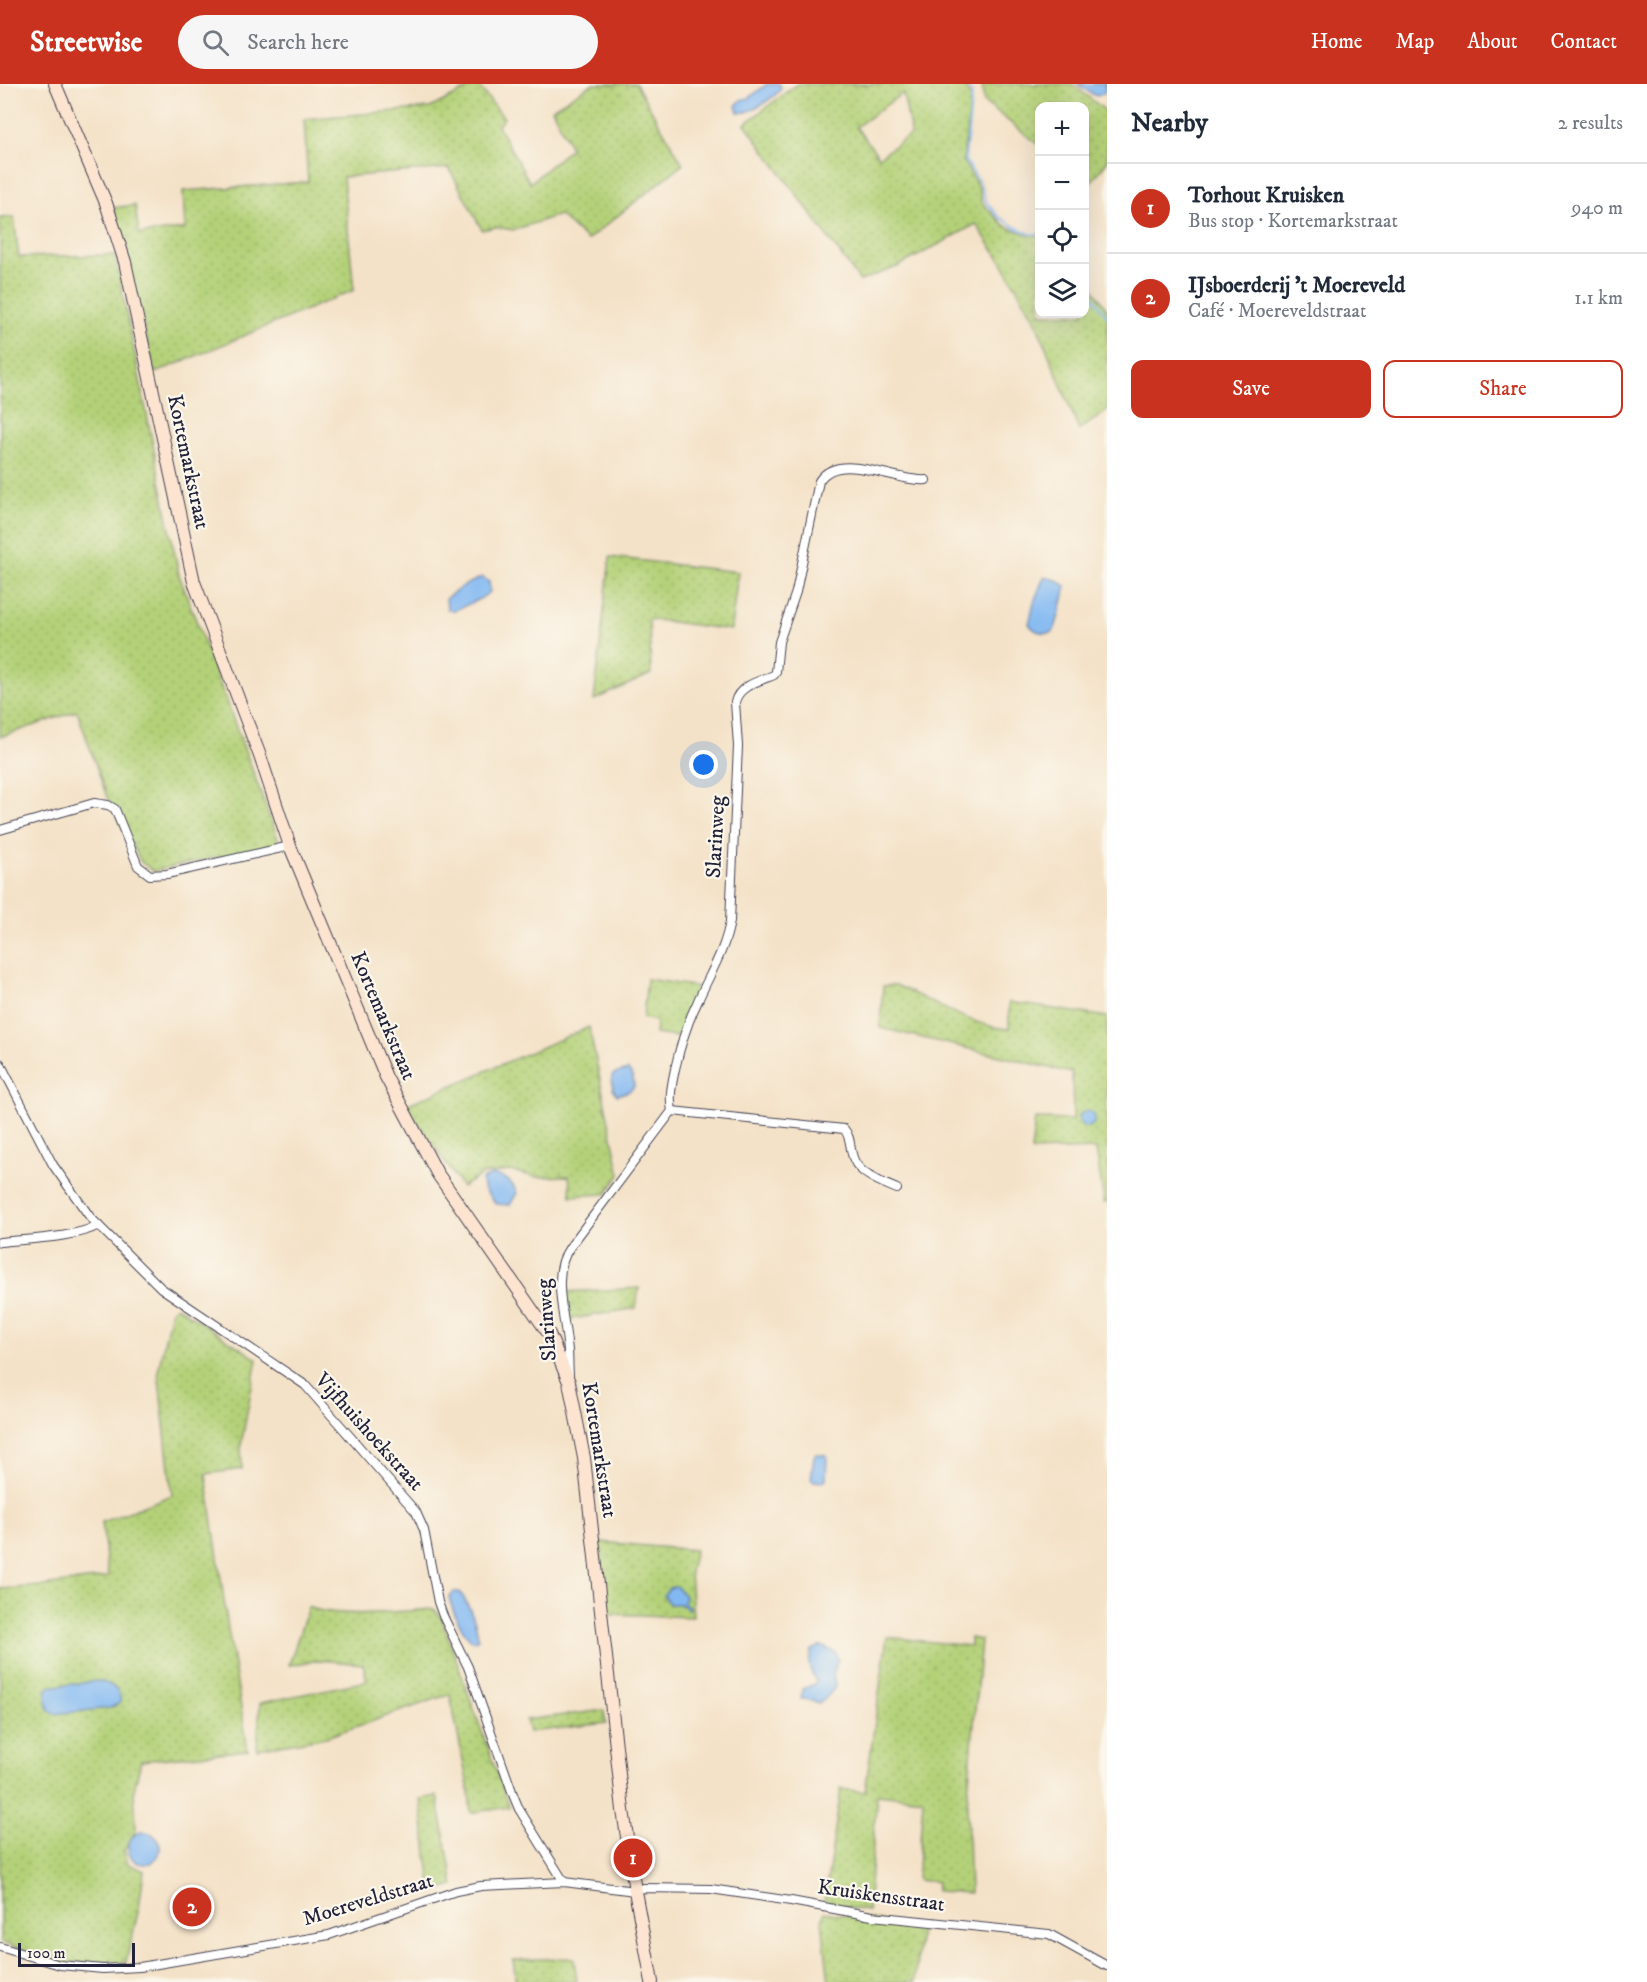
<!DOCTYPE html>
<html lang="en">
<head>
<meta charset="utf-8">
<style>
  :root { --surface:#fff; --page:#f6f6f7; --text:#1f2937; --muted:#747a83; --line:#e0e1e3; --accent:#c8321e }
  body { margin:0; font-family:"IM FELL DW Pica",serif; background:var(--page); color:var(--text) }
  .controls { position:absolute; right:18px; top:18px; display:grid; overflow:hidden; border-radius:12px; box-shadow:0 6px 24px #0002 }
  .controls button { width:54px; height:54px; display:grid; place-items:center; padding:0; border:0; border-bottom:2px solid var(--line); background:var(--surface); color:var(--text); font:30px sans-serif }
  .scale { position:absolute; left:18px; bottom:15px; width:117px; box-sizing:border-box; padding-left:6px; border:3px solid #22223b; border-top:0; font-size:16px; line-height:21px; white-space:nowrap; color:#22223b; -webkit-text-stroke:4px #fbf7ec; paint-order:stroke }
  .you { position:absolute; left:704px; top:681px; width:21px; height:21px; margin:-15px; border:4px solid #fff; border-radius:50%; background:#1a73e8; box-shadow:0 0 0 9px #1a73e833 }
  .badge { display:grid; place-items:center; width:39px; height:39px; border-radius:50%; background:var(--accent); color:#fff; font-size:20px; font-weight:700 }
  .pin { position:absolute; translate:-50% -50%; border:3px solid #fff; box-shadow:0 2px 6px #0006 }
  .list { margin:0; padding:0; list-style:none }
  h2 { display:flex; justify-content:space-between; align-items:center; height:78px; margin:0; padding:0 24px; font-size:26px }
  h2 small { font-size:20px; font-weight:400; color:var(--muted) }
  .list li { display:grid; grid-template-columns:39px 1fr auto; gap:18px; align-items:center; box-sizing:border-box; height:90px; padding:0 24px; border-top:2px solid var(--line) }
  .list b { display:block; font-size:22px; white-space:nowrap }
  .list p { margin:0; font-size:20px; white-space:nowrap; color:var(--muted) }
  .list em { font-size:20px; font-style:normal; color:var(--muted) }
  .actions { display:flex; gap:12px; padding:18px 24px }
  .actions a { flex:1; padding:14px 0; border:2px solid var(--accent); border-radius:12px; text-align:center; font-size:21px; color:var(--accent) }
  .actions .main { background:var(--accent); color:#fff }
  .icon { flex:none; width:33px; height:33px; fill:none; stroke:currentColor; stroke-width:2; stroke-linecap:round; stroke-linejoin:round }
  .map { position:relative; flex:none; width:1107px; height:1898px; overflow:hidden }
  header { display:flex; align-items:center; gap:36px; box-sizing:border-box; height:84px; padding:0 30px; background:var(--accent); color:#fff }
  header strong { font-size:28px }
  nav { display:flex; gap:33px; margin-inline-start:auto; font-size:21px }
  .search { width:420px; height:54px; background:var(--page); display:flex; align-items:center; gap:15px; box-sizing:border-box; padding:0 21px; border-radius:33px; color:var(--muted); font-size:22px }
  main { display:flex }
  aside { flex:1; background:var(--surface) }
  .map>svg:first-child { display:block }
</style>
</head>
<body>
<header>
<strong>Streetwise</strong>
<div class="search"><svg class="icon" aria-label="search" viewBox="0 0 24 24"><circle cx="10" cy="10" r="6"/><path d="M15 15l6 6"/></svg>Search here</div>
<nav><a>Home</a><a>Map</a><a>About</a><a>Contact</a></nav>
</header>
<main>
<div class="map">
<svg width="1107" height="1898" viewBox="0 0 1107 1898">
  <defs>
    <pattern id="grass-dots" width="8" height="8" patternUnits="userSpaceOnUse" patternTransform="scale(1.5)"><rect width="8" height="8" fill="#b4d178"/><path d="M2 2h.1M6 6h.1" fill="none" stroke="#9ab369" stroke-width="1.8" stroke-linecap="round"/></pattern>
  </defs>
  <rect width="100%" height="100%" fill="#fbf7ec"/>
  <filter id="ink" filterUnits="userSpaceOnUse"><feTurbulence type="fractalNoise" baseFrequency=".0167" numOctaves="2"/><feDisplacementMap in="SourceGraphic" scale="12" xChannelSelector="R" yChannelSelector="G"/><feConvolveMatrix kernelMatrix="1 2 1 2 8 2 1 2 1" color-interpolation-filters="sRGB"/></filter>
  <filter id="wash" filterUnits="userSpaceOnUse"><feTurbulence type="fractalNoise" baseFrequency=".008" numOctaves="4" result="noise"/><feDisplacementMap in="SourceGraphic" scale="24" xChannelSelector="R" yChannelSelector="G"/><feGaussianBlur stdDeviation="1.35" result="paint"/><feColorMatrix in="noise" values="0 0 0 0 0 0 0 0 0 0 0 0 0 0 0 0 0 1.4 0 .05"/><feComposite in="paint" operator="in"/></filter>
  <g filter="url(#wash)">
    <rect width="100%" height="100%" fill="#f4e2c8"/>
    <g fill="url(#grass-dots)" stroke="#6b7a5a" stroke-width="1.5" fill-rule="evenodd">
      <path d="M477,0L504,34L498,42L530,99L571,64L552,25L592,0H636L683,80L587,156L559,131L513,146L496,143L482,146L449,84L343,93L354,206L155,289L113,124L135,121L139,150L185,145L183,107L308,98L304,35L430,24Z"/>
      <path d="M797,0H963L971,14L963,77L979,103L982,119L1005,142L1029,151H1039L1040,230H1084L1085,191L1107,226V327L1079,346L1035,236L1001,177L976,140L897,183L860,197L745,40ZM903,9L911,50L879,73L856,43Z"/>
      <path d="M982,0H1072L1107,28V78L1090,99L1085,95L1084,22H1040L1039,61L984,18Z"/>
      <path d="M14,133L19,173L115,171L179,491L280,760L153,787L141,778L107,713L77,627L0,653V134Z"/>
      <path d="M610,473L738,488L731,546L649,535L651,590L594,616Z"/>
      <path d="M647,895L700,903L678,953L655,950L656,937L643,934Z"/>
      <path d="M896,901C927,915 976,944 1009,945V918L1107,933V1119H1104L1096,1065L1031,1067L1035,1035L1073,1036L1072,989L880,944L883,902Z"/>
      <path d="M589,943L620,1091L606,1110L571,1112L569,1092L537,1093L510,1087L483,1090L462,1103L406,1021Z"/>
      <path d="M639,1204L636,1224L566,1236L564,1208Z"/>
      <path d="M176,1222L257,1275L241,1361L242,1385L206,1390L229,1551L248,1666L141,1677L134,1706L136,1746L124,1767L128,1780L144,1787L139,1824L126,1878L60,1879L0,1858V1505L43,1502L108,1493L102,1438L172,1411L158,1287L171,1227Z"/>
      <path d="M600,1458L695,1466L690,1487L693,1533L608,1530L606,1498L601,1476Z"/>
      <path d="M308,1523C339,1535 400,1527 434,1525L441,1533L509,1723L471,1729L469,1707L450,1610L326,1653L257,1665L260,1619L367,1597L363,1580L320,1576L289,1581Z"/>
      <path d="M887,1553L970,1562V1554L981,1556L967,1721L970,1809L936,1807L937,1798L917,1796L923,1715L877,1710L868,1827L824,1819L841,1705L865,1708Z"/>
      <path d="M604,1626L606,1639L529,1648L526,1636Z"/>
      <path d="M437,1712L454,1802L432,1808L420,1715Z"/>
      <path d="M824,1828L920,1843L915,1898H829L822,1836Z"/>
      <path d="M574,1874L577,1898H516L513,1876Z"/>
    </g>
    <g fill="#83b9f2" stroke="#526e96" stroke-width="1.5">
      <path d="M767,0H780L781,5C774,13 749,32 738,28L736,22L741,16L749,14Z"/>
      <path d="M1077,0H1106L1104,10L1096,12Z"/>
      <path d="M482,493L489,498L490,508L478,516L453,527L447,525L446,514L465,501Z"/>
      <path d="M1044,493L1057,496L1066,502C1065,508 1056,544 1054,546C1051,550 1045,550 1040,548C1035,547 1032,544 1029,540L1034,518Z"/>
      <path d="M628,986L633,993L634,1003L629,1007L617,1011L613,1005L612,992L614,990Z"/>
      <circle cx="1087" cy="1035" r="8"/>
      <path d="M491,1091C504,1091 512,1097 517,1109L510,1121L496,1120L483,1104L482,1096Z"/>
      <path d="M816,1370L826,1371L827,1373L826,1395L823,1398L813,1397L811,1395L814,1372Z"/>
      <path d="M676,1502L685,1512L683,1518L690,1523L689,1525L680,1520H669L664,1511L669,1504Z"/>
      <path d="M454,1508H460C469,1522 477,1538 478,1554L474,1557C463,1553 452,1525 449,1513Z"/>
      <path d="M821,1562L835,1568L838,1575L833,1591L835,1601L834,1605L824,1616L818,1619L806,1615H801L802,1605L815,1600L816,1597C810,1586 806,1580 812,1566Z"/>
      <path d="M98,1597C110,1599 122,1606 120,1619L110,1624L54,1630L49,1626L46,1611L48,1603Z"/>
      <circle cx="144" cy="1764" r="16"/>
    </g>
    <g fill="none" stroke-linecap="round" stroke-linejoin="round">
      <g stroke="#83b9f2" stroke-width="2">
        <path d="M966,0L972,9L965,76L981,101L986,118L999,133L1015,143L1031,150H1040"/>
        <path d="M1084,198L1107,233"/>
      </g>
    </g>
  </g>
  <g filter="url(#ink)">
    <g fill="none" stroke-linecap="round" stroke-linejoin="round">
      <defs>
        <g id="street">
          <path d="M0,746L94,719L108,721L115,725L138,782L150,791L167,790L290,762"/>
          <path d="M0,979L53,1081L90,1133L161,1204L305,1301L416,1428L424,1446L438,1518L443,1532L468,1583L514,1713L519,1725L564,1798"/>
          <path d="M672,1027L844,1045C852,1054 849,1065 854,1076C860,1091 883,1099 897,1105"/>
          <path d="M0,1158C26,1155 77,1154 98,1141"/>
          <path d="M569,1291C568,1280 569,1269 567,1259C564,1229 551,1189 570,1163L672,1027C669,1012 672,1000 675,985C680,963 687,939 697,919C709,891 725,867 730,837L738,662L735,618C739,601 760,597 774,591L776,588L779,558L796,508L819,397C839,365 897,399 926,396"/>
          <path d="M0,1863L60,1881L103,1885L140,1883L329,1851L456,1807L481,1802L564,1798L635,1807L643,1804L711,1805L791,1817L872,1832L1049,1850L1107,1882"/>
        </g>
        <path id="secondary" d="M55,0L106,119L125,178L194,498L260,672L290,762L386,993L437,1089L549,1250L569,1298L584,1374L623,1726L635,1807L652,1898"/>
      </defs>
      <use href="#street" stroke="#423f50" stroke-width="10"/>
      <use href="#secondary" stroke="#423f50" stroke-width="14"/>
      <use href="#street" stroke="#fff" stroke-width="8"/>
      <use href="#secondary" stroke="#fde4d1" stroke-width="12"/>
    </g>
  </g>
  <g text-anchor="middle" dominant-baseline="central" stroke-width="4.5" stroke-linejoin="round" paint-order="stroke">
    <g font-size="21" fill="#22223b" stroke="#fbf7ec">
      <text transform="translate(188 378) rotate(78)">Kortemarkstraat</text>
      <text transform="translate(716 753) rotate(-87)">Slarinweg</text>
      <text transform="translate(383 932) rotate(67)">Kortemarkstraat</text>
      <text transform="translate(547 1236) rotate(-94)">Slarinweg</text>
      <text transform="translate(369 1348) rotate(48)">Vijfhuishoekstraat</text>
      <text transform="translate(599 1366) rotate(81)">Kortemarkstraat</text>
      <text transform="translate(881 1812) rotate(8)">Kruiskensstraat</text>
      <text transform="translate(368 1816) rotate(-17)">Moereveldstraat</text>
    </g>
  </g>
</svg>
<div class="controls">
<button>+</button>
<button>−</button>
<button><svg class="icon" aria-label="locate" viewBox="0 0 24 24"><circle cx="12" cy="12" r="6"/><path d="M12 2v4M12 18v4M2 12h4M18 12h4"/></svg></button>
<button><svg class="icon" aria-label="layers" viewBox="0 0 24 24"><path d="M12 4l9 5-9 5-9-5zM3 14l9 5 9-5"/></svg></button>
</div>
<div class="scale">100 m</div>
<div class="you"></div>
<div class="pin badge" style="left:633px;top:1774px">1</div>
<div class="pin badge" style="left:192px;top:1823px">2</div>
</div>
<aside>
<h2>Nearby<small>2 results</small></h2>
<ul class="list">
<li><span class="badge">1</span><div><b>Torhout Kruisken</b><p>Bus stop · Kortemarkstraat</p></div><em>940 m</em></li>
<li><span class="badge">2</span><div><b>IJsboerderij 't Moereveld</b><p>Café · Moereveldstraat</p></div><em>1.1 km</em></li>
</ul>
<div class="actions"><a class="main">Save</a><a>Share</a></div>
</aside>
</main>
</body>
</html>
